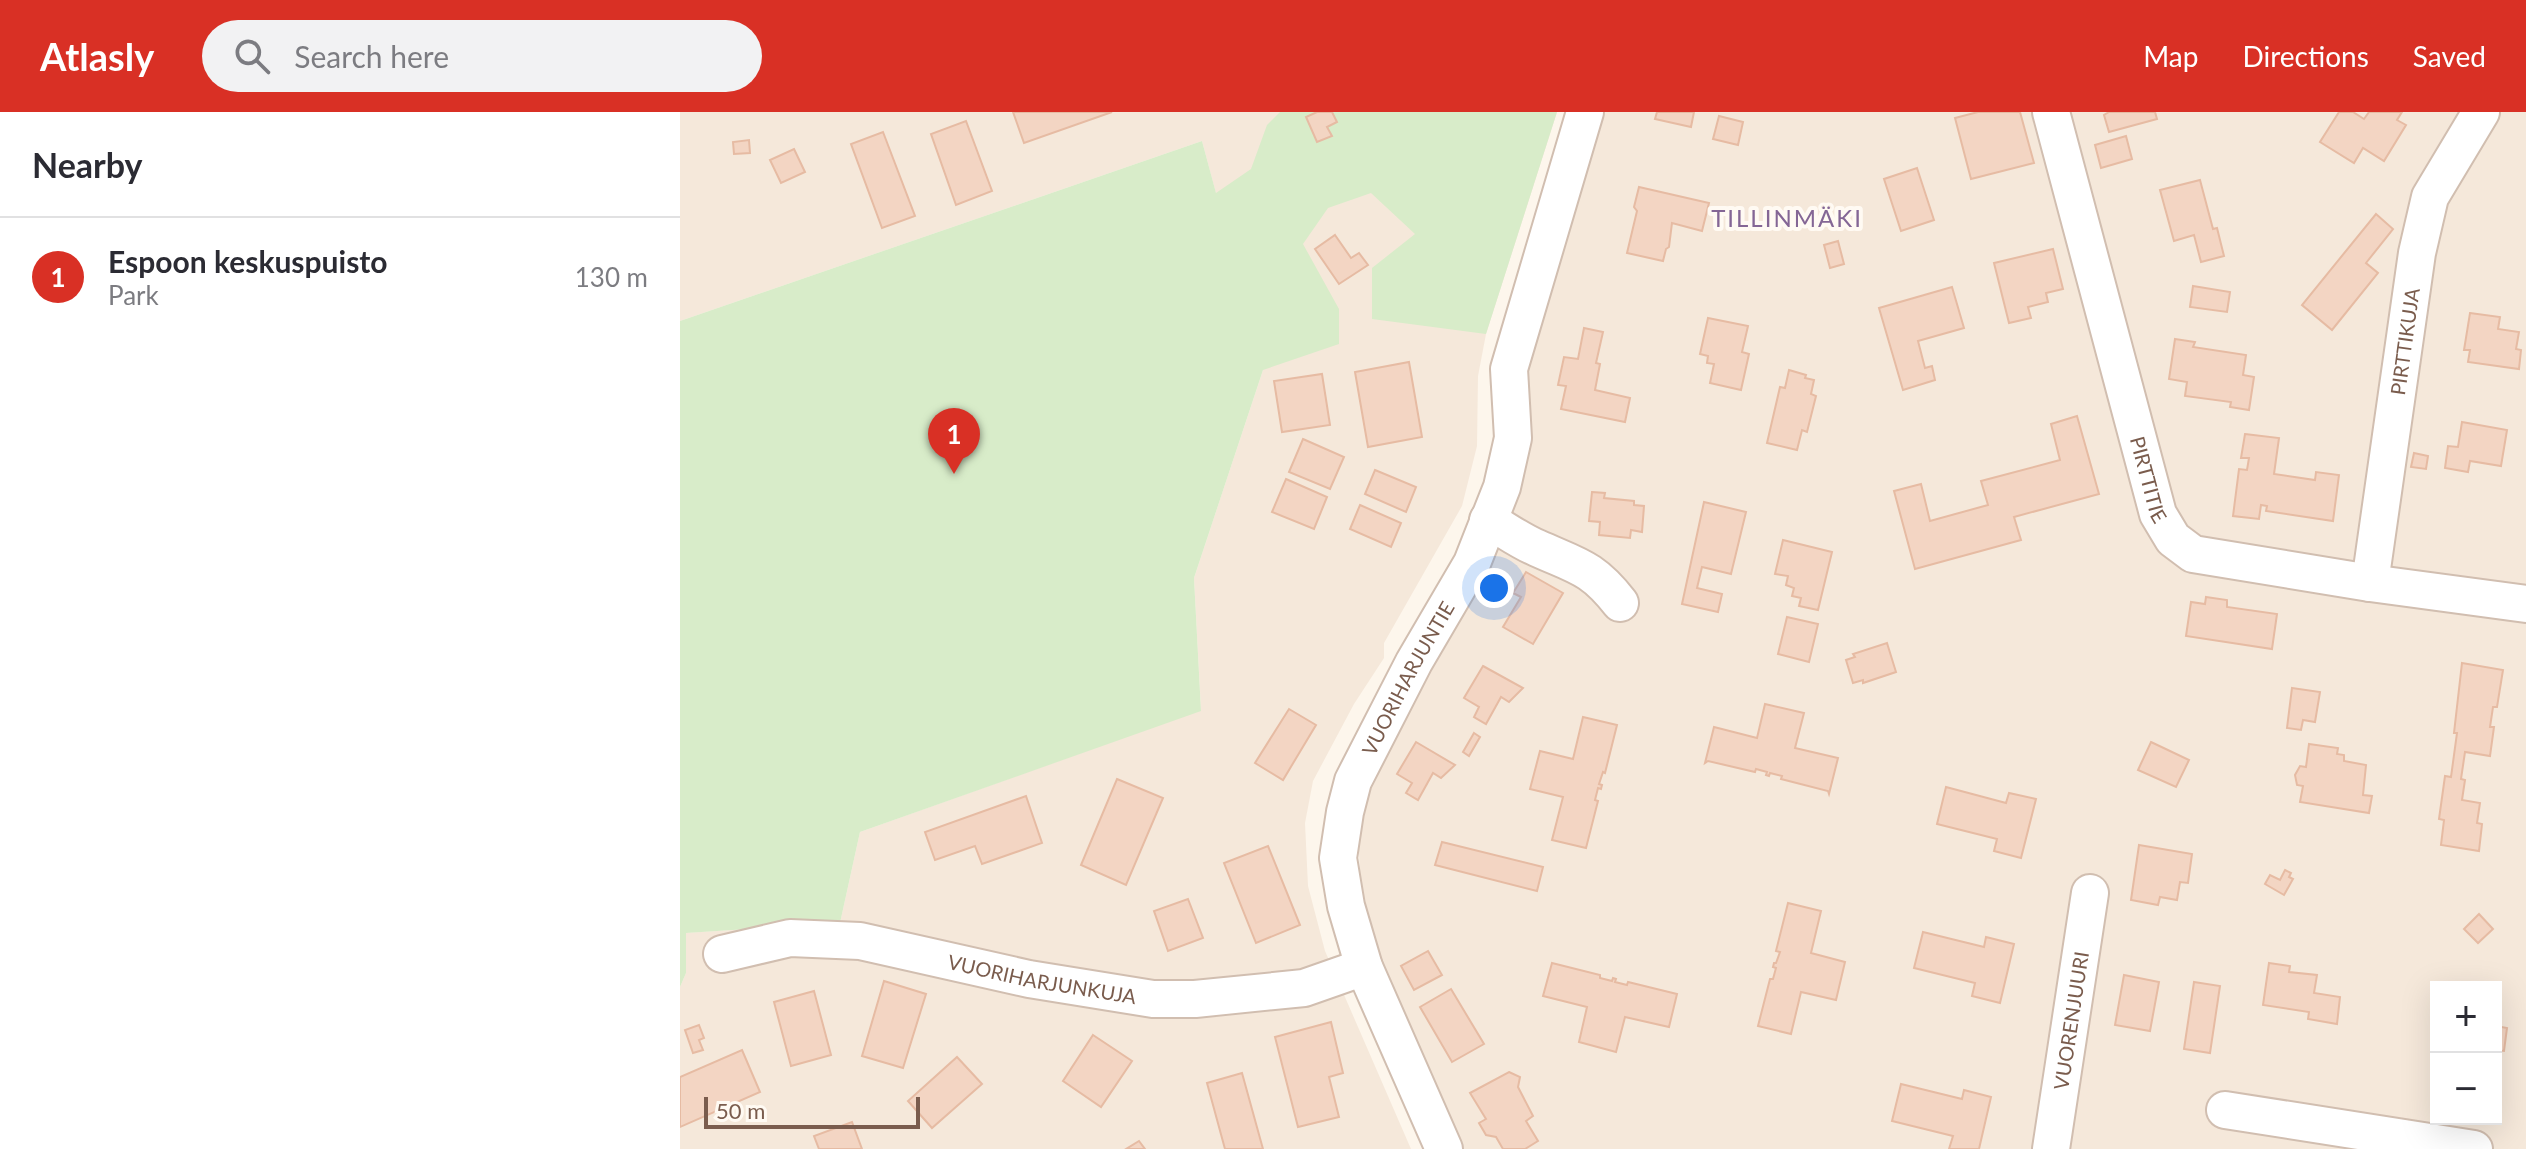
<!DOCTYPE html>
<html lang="en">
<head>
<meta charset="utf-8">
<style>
  :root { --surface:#fff; --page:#f2f2f3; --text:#2b2b33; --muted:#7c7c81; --line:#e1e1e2; --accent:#d93025 }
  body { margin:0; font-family:Lato,sans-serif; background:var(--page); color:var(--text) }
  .controls { position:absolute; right:24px; bottom:24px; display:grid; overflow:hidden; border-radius:0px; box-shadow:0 8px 32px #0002 }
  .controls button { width:72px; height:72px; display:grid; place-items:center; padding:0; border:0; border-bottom:2px solid var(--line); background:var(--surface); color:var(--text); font:40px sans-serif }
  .scale { position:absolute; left:24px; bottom:20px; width:216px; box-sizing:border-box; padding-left:8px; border:4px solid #7a5c4d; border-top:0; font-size:22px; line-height:28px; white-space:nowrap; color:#7a5c4d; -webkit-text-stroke:6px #fffaf3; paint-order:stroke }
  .you { position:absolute; left:814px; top:476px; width:28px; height:28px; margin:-20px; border:6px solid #fff; border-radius:50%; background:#1a73e8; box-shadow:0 0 0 12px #1a73e833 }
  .badge { display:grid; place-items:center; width:52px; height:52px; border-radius:50%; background:var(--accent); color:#fff; font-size:26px; font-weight:700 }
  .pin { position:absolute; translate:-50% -66px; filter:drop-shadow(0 2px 4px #0008) }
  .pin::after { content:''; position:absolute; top:42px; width:28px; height:24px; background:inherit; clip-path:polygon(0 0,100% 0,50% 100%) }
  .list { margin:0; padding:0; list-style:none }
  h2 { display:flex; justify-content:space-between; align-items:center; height:104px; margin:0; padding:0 32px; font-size:34px }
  h2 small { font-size:26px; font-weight:400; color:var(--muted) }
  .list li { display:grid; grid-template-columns:52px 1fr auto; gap:24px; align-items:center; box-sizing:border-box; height:120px; padding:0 32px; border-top:2px solid var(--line) }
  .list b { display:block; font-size:30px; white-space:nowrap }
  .list p { margin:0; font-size:26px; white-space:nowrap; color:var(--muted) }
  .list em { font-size:26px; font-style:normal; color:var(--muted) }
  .icon { flex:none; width:44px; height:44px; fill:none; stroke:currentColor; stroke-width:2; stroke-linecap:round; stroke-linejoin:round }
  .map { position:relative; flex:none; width:1846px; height:1037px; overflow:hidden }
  header { display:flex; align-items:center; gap:48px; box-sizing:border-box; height:112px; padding:0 40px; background:var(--accent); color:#fff }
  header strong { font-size:38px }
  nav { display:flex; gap:44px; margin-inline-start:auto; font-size:28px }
  .search { width:560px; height:72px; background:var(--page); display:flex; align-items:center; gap:20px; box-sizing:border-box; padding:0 28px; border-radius:44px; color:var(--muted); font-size:30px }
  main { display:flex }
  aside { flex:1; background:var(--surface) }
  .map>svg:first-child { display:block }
</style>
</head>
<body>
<header>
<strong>Atlasly</strong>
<div class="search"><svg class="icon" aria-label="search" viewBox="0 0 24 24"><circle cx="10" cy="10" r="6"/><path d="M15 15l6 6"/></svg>Search here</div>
<nav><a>Map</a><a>Directions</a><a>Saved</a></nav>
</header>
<main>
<aside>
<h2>Nearby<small></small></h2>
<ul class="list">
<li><span class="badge">1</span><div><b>Espoon keskuspuisto</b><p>Park</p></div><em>130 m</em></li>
</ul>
</aside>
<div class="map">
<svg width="1846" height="1037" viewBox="0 0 1846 1037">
  <rect width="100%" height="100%" fill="#fdf6ec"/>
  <g fill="#f5e8da" fill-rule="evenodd">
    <path d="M0,0H877L806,222L798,264L797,334L782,394L704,531V546L674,592L633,669L625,711L628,774L645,839L731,1037H0V875L6,861L5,821L160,811L180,720L521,598L514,466L583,258L522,29L0,209Z"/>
    <path d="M918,0H1846V1037H784L703,863L681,783L678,718L684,684L804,448L844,261ZM1756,875H1816V1007H1756Z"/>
  </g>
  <path fill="#d8ecc9" d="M600,0H877L806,222L692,207V156L735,122L691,81L648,96L623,132L659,197V232L583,258L514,466L521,599L180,720L160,811L6,821V861L0,875V209L522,29L536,81L571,57L587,13Z"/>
  <g fill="#f3d5c3" stroke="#e6bba3" stroke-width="2">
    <path d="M333,0H432L344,31Z"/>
    <path d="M637,0H652L657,10L647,15L652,24L637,30L626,5Z"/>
    <path d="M977,0H1014L1011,15L975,7Z"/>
    <path d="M1298,0H1340L1354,51L1291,67L1275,6Z"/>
    <path d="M1429,0H1475L1477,7L1429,20L1424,3Z"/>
    <path d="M1659,0H1673L1684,7L1689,0H1722L1717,8L1726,13L1704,49L1683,36L1674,51L1640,30Z"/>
    <path d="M1039,4L1063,10L1058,33L1033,27Z"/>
    <path d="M286,9L312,79L276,93L251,22Z"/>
    <path d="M203,20L235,104L202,116L171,32Z"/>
    <path d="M1446,24L1452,47L1421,56L1415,33Z"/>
    <path d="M69,28L70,41L54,42L53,30Z"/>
    <path d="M114,37L125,60L101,71L90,48Z"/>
    <path d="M1237,56L1254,108L1221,119L1204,67Z"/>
    <path d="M1520,68L1533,117L1537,116L1544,144L1521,150L1514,123L1494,129L1480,78Z"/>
    <path d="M959,75L1029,91L1022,119L992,111L989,135L986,137L983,149L947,141L957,99L954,95Z"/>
    <path d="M1696,102L1713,117L1686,151L1698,161L1652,218L1622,193Z"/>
    <path d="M655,123L671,146L679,141L688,153L659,172L635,137Z"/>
    <path d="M1158,129L1164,152L1150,156L1144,133Z"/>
    <path d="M1373,137L1383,177L1366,181L1368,190L1348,195L1351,206L1329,211L1314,151Z"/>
    <path d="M1513,174L1550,180L1547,200L1510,195Z"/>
    <path d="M1272,175L1284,216L1238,229L1245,256L1252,254L1255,268L1223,278L1199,196Z"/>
    <path d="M1790,201L1820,205L1818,217L1839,220L1836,237L1841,238L1839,257L1788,250L1790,238H1784Z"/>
    <path d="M1028,206L1068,214L1062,240L1069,242L1061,278L1030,271L1034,252L1027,251L1028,244L1020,242Z"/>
    <path d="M904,216L923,220L916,251L920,252L915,278L950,286L945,310L881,297L886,274L878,273L884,245L898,247Z"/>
    <path d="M1495,227L1515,230L1513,235L1566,243L1563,263L1574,265L1569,298L1550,295L1551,290L1505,284L1507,270L1489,267Z"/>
    <path d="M729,250L742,325L688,335L675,260Z"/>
    <path d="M1109,258L1126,263L1125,266L1134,268L1131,282L1136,284L1127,320L1122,318L1117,338L1087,331L1100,275L1105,276Z"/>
    <path d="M642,262L650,313L602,320L594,269Z"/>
    <path d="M1397,304L1419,382L1334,405L1341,428L1235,457L1214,379L1241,372L1250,409L1308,393L1301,369L1380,348L1371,312Z"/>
    <path d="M1782,310L1827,318L1821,354L1790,349L1788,360L1765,356L1768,334L1778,335Z"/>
    <path d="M1565,322L1599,326L1594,362L1635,368L1636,360L1659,363L1653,409L1586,399L1587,394L1581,393L1579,407L1553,404L1559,357L1567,358L1569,346H1561Z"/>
    <path d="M623,327L664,345L650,377L609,360Z"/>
    <path d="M1734,341L1748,344L1746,357L1731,355Z"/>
    <path d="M695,358L736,375L726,400L685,382Z"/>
    <path d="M606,367L647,385L634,417L592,400Z"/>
    <path d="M912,380L925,381L924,386L954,389V393L964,394L962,420L951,418L950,426L919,423L920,410L909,409Z"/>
    <path d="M1024,390L1066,400L1051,462L1022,455L1017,476L1042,482L1038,500L1002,492Z"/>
    <path d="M680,393L721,411L711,435L670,417Z"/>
    <path d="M1103,428L1152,440L1138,498L1119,494L1121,486L1112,484L1114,476L1106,473L1108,464L1095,462Z"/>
    <path d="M846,460L883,481L853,532L823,515L841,485L833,481Z"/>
    <path d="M1526,485L1547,488V495L1597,502L1592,537L1506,524L1511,490L1525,492Z"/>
    <path d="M1107,505L1138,512L1129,550L1098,542Z"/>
    <path d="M1207,531L1216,560L1183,571V568L1173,571L1166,548L1175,545L1173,542Z"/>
    <path d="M1782,551L1823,558L1817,595H1813L1810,615H1814L1810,644L1785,640L1781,667L1785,668L1782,688L1800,691L1797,711L1802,712L1799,739L1761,733L1764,708L1759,707L1765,664L1771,665L1777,621H1774Z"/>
    <path d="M803,554L843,576L829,590L821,585L806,612L794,605L799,595L784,586Z"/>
    <path d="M1612,576L1640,580L1635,610L1623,608L1621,618L1607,616Z"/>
    <path d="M1085,592L1124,601L1115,636L1158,646L1149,682L1148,679L1101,667L1102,664L1090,661L1089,664L1086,663L1087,660L1076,657L1075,660L1028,649L1025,651L1034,615L1077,626Z"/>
    <path d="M609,597L636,613L603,668L575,651Z"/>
    <path d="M903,605L937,613L925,661L923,660L919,672L922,673L921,677L918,676L915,688L918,689L906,736L872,728L883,685L850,677L860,639L893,647Z"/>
    <path d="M794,621L800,625L789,644L783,640Z"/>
    <path d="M736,630L775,653L761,666L753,661L738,688L726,681L732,671L717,662Z"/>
    <path d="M1471,630L1509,648L1496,675L1458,658Z"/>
    <path d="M1629,632L1658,636L1657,642L1664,643V649L1686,653L1683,683L1692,684L1689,701L1620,690L1623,674L1617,673L1615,663L1620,654L1626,655Z"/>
    <path d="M437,667L483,686L446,773L401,753Z"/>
    <path d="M1266,675L1326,691L1329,681L1356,687L1341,746L1314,739L1317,727L1257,712Z"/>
    <path d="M346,684L362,731L302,752L295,734L255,748L245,720Z"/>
    <path d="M762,730L863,755L857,779L755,753Z"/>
    <path d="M1459,733L1512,742L1508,771L1500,770L1497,788L1480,785L1478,793L1451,788Z"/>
    <path d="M588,734L620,813L576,831L544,751Z"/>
    <path d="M1605,758L1611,761L1609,765L1613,767L1604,783L1585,772L1590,763L1600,768Z"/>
    <path d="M508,787L523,826L488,839L474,799Z"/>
    <path d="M1108,791L1141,799L1131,841L1165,850L1156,888L1121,880L1111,922L1078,914L1090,867H1093L1096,856L1093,855L1094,851H1096L1100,840L1096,839Z"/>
    <path d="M1799,802L1813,817L1798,831L1784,817Z"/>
    <path d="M1243,820L1304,835L1306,825L1334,832L1320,891L1292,884L1295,871L1234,856Z"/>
    <path d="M748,839L762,863L734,878L721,854Z"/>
    <path d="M872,851L920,863V866L932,869L933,866L936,867L935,870L947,873L948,870L997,882L989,915L945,905L936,940L899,930L907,895L863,884Z"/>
    <path d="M1589,851L1610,854L1609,860L1637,863L1634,881L1660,885L1657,912L1628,907L1629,900L1583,893Z"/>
    <path d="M1444,863L1479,870L1470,919L1435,913Z"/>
    <path d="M204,869L246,882L223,956L182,944Z"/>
    <path d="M1514,870L1540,874L1530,941L1504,937Z"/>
    <path d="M771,877L804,932L772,950L740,895Z"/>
    <path d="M134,879L151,943L111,954L94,890Z"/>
    <path d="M651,910L663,961L649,965L659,1005L618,1015L595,925Z"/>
    <path d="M19,913L24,926L19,928L23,938L13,941L5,918Z"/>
    <path d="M1816,914L1827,916L1824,939L1816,938Z"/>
    <path d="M413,923L452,949L421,995L383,969Z"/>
    <path d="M62,938L80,980L0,1015V965Z"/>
    <path d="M277,945L302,972L252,1016L228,989Z"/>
    <path d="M829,960L840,965L838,975L853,1004L846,1009L858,1029L845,1037H823L816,1025L806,1023L799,1011L806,1007L790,981Z"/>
    <path d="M562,961L583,1037H545L527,971Z"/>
    <path d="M1221,972L1282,987L1284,978L1311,985L1299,1037H1269L1273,1024L1212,1009Z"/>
    <path d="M172,1010L182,1037H139L134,1024Z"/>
    <path d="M459,1029L465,1037H446Z"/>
  </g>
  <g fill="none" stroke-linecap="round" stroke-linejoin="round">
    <defs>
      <g id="minor">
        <path id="s1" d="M1371,0L1478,402L1493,427L1513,442L1690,471L1846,492"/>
        <path d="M808,408C824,417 840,429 857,436C897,454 912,455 940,491"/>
        <path id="s2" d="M1690,471L1737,141L1750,85L1801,0"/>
        <path id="s3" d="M42,842L110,826L180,829L349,867L473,887H515L624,876L684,855"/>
        <path d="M1545,998L1794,1037"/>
        <path id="s4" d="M764,1037L684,855L666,794L658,746L665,700L673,669L734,550L792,451L822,375L833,326L829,257L905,0"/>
        <path id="s5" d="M1371,1037L1410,781"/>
      </g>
    </defs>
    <use href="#minor" stroke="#d1beb0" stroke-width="40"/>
    <use href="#minor" stroke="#fff" stroke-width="36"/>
  </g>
  <g text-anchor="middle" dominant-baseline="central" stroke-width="8" stroke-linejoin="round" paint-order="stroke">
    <g font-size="20" fill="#7a5c4d" stroke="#fffaf3">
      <text stroke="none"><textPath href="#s2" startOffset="244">PIRTTIKUJA</textPath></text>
      <text stroke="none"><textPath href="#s1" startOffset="380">PIRTTITIE</textPath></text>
      <text stroke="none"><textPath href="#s4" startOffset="506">VUORIHARJUNTIE</textPath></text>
      <text stroke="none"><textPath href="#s3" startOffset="326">VUORIHARJUNKUJA</textPath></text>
      <text stroke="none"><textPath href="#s5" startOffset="130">VUORENJUURI</textPath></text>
    </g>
    <g font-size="24" letter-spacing="2" fill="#846695" stroke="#fffaf3">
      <text x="1107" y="105">TILLINMÄKI</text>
    </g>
  </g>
</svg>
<div class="controls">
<button>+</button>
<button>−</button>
</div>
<div class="scale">50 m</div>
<div class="you"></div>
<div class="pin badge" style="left:274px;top:362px">1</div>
</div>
</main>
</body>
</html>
